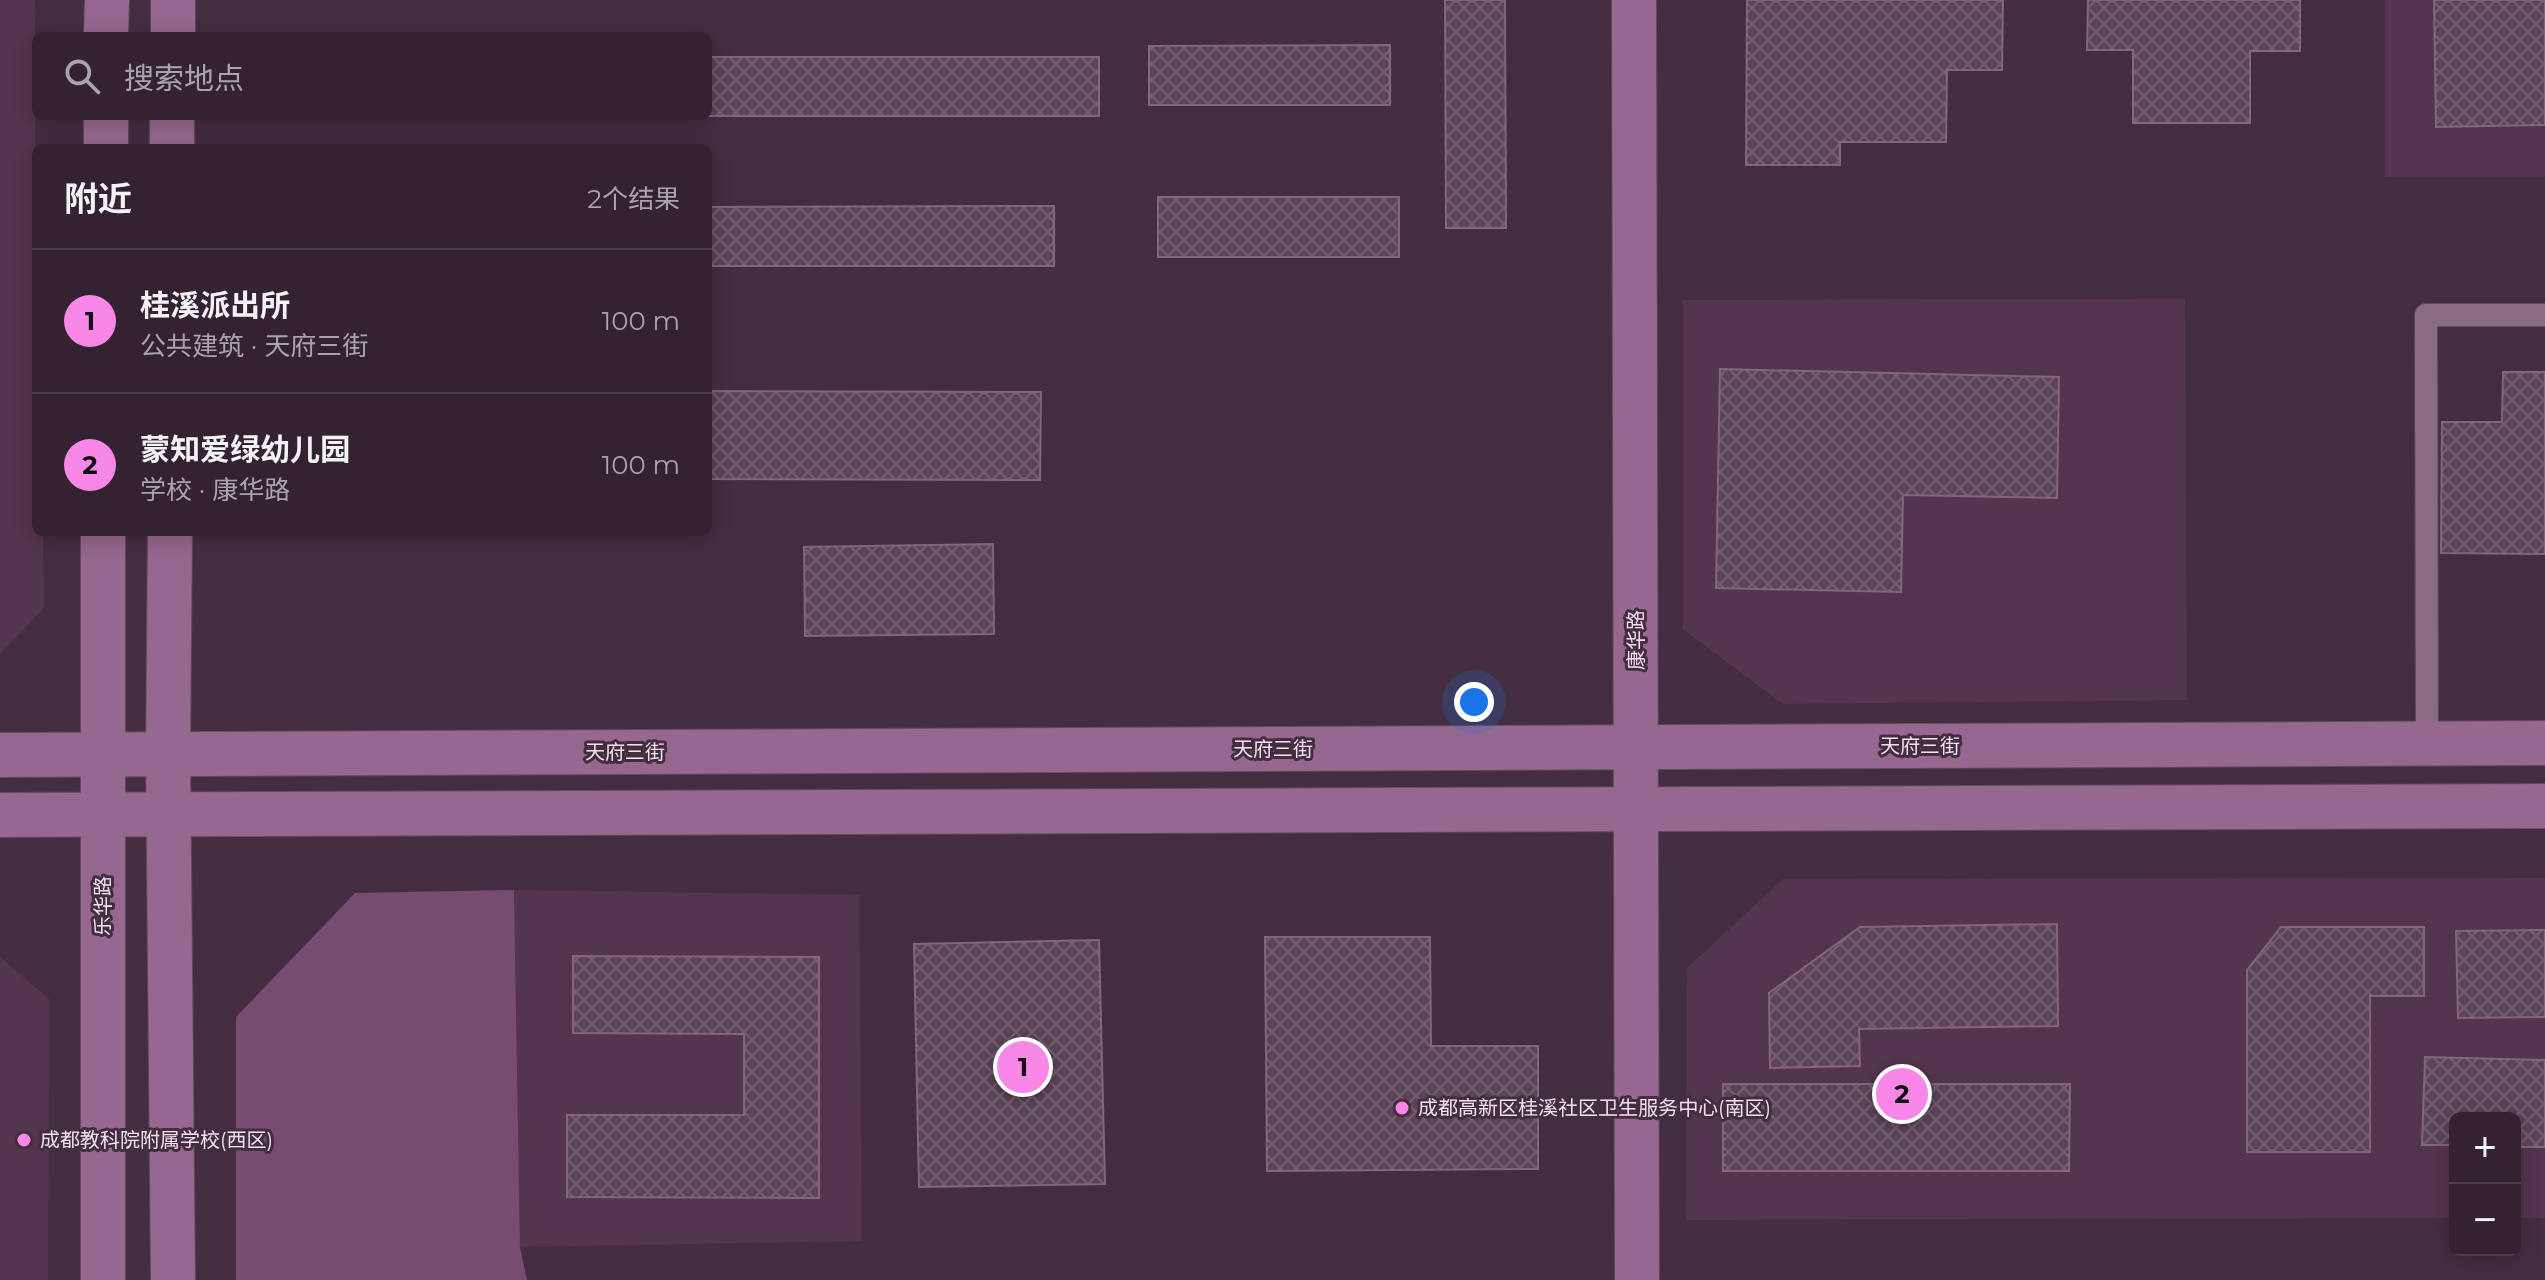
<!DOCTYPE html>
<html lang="zh">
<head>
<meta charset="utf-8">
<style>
  :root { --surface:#342231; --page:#3c2a39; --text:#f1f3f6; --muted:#a9a4ab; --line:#4e3f4d; --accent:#f987e8 }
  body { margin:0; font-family:Montserrat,"Noto Sans SC",sans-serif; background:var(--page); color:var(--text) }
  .controls { position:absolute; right:24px; bottom:24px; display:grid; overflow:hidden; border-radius:12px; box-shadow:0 4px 20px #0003 }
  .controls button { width:72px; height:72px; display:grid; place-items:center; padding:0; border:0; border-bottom:2px solid var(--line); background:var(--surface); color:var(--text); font:40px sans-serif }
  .you { position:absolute; left:1474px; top:702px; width:28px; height:28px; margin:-20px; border:6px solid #fff; border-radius:50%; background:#1a73e8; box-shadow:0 0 0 12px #1a73e833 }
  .badge { display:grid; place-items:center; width:52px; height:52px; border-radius:50%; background:var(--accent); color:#111; font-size:26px; font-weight:700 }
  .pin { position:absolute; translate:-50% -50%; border:4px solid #fff; box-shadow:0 2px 8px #0006 }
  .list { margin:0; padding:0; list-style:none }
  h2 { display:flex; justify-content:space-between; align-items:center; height:104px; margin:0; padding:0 32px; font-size:34px }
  h2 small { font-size:26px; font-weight:400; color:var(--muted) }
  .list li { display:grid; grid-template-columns:52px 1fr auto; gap:24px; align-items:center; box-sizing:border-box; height:144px; padding:0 32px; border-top:2px solid var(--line) }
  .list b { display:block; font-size:30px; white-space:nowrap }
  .list p { margin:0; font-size:26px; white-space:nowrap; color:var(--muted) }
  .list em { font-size:26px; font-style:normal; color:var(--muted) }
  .icon { flex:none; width:44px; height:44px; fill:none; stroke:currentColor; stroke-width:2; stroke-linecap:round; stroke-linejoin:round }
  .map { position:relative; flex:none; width:2545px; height:1280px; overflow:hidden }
  .search { position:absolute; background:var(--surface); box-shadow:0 4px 20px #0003; left:32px; top:32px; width:680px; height:88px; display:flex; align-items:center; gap:20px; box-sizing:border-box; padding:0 28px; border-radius:12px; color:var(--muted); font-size:30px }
  .panel { position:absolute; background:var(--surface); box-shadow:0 4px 20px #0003; left:32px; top:144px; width:680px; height:392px; border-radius:12px }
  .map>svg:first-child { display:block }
</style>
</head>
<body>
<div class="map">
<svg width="2545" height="1280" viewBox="0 0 2545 1280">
  <defs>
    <pattern id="building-cross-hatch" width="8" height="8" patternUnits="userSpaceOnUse" patternTransform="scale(2)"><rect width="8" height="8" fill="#5c4358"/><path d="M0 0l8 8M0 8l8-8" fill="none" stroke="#745e70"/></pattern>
  </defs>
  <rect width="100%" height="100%" fill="#452d41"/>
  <g fill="#53354d">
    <path d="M0,0H35L36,532H43L44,608L0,654Z"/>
    <rect x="2385" y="0" width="160" height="177"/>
    <path d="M2185,299L2187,700L1783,704L1683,629V300Z"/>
    <path d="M2545,878V1218H2515V1118H2455V1218L1686,1220L1687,968L1783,879Z"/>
    <path d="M514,890L859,895L862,1241L520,1247Z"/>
    <path d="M0,957L49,999L48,1280H0Z"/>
  </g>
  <path fill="#784b70" d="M514,890L520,1247L527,1280H236V1017L355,893Z"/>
  <g fill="url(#building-cross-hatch)" stroke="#81667c" stroke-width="2">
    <path d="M1445,0H1505L1506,228H1446Z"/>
    <path d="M1747,0H2003L2002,70H1947L1946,142H1840V165H1746Z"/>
    <path d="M2088,0H2300V51H2250V123H2133V50H2087Z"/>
    <path d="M2434,0H2545V125L2436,127Z"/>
    <path d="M1390,45V105H1149V46Z"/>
    <path d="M708,57H1099V116H654H708Z"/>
    <rect x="1158" y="197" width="241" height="60"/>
    <path d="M1054,206V266H708V207Z"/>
    <path d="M1720,369L2059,377L2057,498L1903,495L1901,592L1716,588Z"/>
    <path d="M2503,372H2545V554L2441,553L2442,422H2502Z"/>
    <path d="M708,391L1041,392L1040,480L708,479Z"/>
    <path d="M993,544L994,634L805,636L804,547Z"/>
    <path d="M2057,924L2058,1026L1859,1029L1860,1066L1770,1068L1769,993L1860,927Z"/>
    <path d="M2281,927H2424V996H2370V1152H2247V970Z"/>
    <path d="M2545,930V1017L2458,1018L2456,931Z"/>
    <path d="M1265,937H1430L1431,1046H1538V1169L1267,1171Z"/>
    <path d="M1099,940L1105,1184L919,1187L914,944Z"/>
    <path d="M573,956L819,957V1198L567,1197V1115H744V1034L573,1033Z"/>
    <path d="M2425,1057L2545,1060V1147H2515V1118H2455V1145H2422Z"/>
    <path d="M1723,1084H2070L2069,1171H1723Z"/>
  </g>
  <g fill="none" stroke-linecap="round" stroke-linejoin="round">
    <defs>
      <path id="lane" d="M2427,743L2426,315H2545"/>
      <g id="secondary">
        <path d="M1634,0L1637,1280"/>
        <path d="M106,36L107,0"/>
        <path d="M173,36V0"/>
        <path d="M106,148V116"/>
        <path d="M172,148V116"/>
        <path d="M103,532V1280"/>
        <path d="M170,532L168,754L173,1280"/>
        <path d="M0,755L2545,743"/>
        <path d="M0,815L2545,806"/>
      </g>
    </defs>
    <use href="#lane" stroke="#5e4a5a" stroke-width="24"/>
    <use href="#secondary" stroke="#5e4a5a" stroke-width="46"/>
    <use href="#lane" stroke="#876c82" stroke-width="22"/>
    <use href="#secondary" stroke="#96678f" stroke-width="44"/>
  </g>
  <g fill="#f987e8" stroke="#452d41" stroke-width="3">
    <circle cx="1402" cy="1108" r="8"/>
    <circle cx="24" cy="1140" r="8"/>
  </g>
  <g text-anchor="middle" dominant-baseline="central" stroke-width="6" stroke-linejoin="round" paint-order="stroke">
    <g font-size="20" fill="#f0e0ec" stroke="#452d41">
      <text transform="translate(1636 640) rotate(-90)">康华路</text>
      <text x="1920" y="746">天府三街</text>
      <text x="1273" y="749">天府三街</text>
      <text x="625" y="752">天府三街</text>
      <text transform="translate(103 906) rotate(-90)">乐华路</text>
    </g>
    <g font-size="20" fill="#f0e0ec" stroke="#452d41" text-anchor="start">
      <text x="1418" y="1108">成都高新区桂溪社区卫生服务中心(南区)</text>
      <text x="40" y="1140">成都教科院附属学校(西区)</text>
    </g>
  </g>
</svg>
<div class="controls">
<button>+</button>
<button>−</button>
</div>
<div class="you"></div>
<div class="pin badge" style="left:1023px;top:1067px">1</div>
<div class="pin badge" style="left:1902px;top:1094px">2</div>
<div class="search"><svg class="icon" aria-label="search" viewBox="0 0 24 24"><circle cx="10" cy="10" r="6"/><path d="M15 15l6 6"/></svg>搜索地点</div>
<section class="panel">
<h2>附近<small>2个结果</small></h2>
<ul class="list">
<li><span class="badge">1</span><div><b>桂溪派出所</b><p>公共建筑 · 天府三街</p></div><em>100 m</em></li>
<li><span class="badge">2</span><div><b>蒙知爱绿幼儿园</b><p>学校 · 康华路</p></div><em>100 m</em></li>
</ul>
</section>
</div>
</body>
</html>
